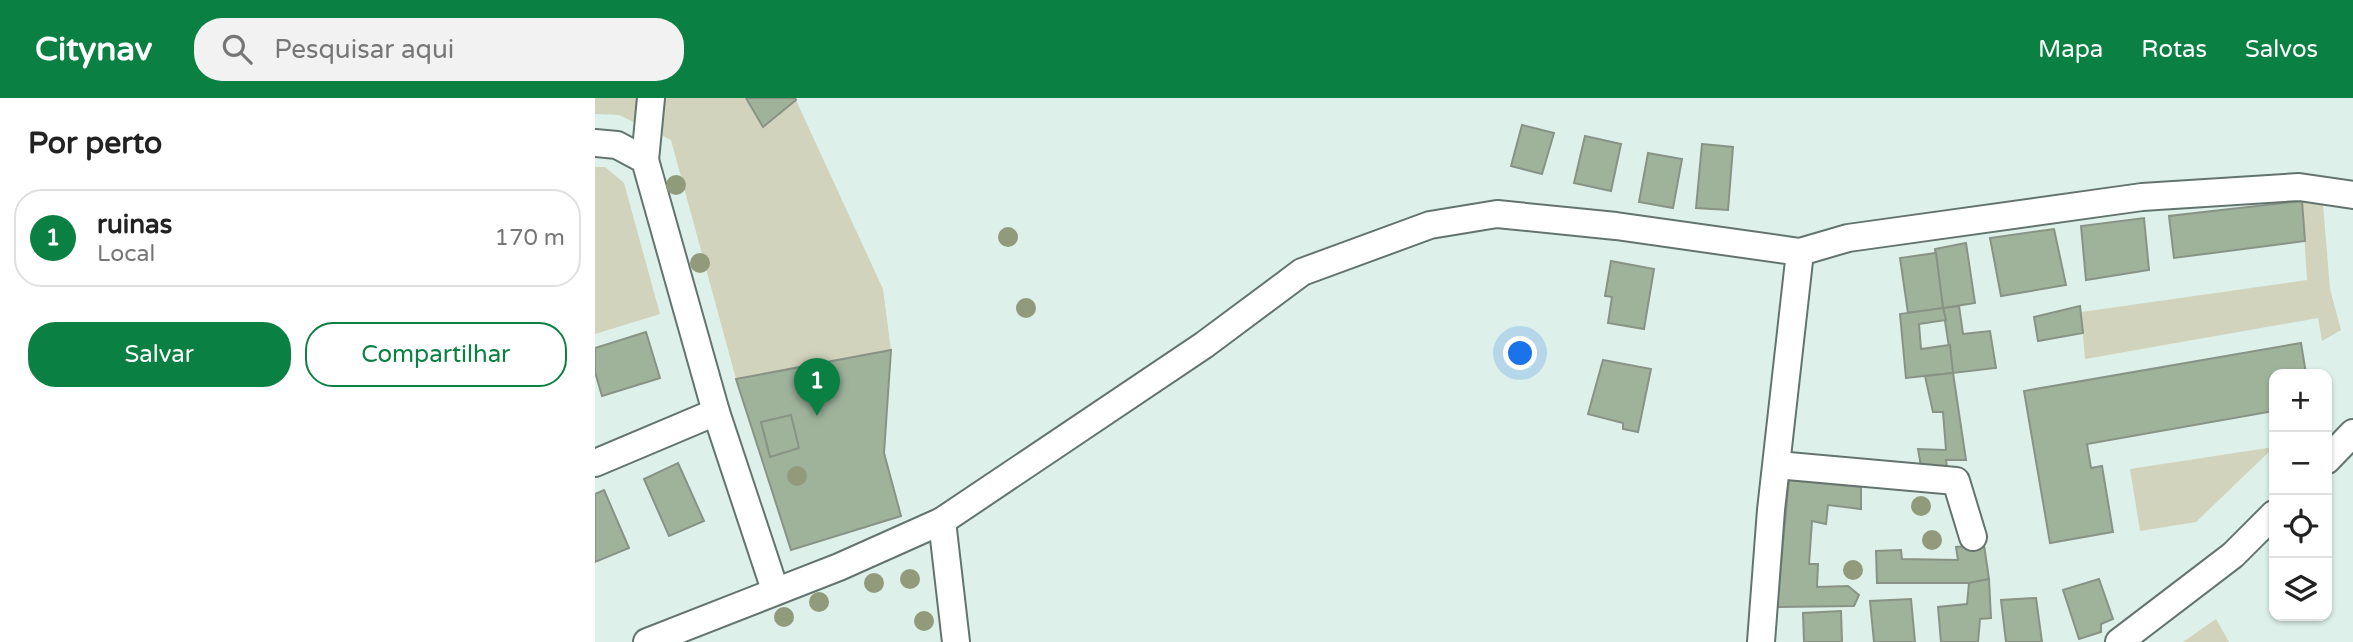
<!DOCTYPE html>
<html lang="pt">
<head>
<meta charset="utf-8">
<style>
  :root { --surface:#fff; --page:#f2f2f2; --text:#222; --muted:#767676; --line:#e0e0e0; --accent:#0b8043 }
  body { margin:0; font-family:"Varela Round",sans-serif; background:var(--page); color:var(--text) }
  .controls { position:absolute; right:21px; bottom:21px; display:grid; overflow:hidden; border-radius:14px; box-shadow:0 2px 5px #0004 }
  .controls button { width:63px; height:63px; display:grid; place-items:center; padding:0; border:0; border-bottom:2px solid var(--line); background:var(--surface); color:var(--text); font:35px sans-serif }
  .you { position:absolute; left:926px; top:256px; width:24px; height:24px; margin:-18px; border:5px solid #fff; border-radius:50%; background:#1a73e8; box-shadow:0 0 0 10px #1a73e833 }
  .badge { display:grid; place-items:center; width:46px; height:46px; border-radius:50%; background:var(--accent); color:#fff; font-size:23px; font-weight:700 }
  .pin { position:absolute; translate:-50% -58px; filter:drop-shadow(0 2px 4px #0008) }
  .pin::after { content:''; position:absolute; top:37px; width:24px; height:21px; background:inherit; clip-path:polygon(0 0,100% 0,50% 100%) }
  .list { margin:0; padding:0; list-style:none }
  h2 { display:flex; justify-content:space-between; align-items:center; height:91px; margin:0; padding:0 28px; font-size:30px }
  h2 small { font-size:23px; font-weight:400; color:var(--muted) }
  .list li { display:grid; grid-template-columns:46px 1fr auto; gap:21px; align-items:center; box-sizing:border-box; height:98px; margin:0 14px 14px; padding:0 14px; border:2px solid var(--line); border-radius:28px }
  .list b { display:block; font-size:26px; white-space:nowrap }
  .list p { margin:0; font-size:23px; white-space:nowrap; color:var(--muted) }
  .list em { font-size:23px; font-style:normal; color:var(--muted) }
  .actions { display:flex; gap:14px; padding:21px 28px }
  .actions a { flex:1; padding:16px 0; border:2px solid var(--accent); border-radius:28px; text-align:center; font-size:24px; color:var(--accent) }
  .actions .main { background:var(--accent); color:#fff }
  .icon { flex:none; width:38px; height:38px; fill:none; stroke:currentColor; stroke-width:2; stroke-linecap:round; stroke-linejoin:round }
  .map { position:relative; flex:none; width:1758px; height:544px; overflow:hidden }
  header { display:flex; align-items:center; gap:42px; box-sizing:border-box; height:98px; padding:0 35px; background:var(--accent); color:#fff }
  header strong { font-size:33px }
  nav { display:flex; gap:38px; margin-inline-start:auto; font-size:24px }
  .search { width:490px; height:63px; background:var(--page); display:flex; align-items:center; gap:18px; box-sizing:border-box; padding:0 24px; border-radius:28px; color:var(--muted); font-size:26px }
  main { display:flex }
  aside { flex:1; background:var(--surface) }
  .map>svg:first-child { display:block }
</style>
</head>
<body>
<header>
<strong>Citynav</strong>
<div class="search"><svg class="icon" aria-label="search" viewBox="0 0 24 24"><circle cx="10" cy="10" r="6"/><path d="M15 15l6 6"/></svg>Pesquisar aqui</div>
<nav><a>Mapa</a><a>Rotas</a><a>Salvos</a></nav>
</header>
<main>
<aside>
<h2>Por perto<small></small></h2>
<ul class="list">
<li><span class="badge">1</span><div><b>ruinas</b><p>Local</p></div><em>170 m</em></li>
</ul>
<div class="actions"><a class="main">Salvar</a><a>Compartilhar</a></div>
</aside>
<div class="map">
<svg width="1758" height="544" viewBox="0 0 1758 544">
  <rect width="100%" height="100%" fill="#ddf1ea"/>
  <g fill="#d2d3bc">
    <path d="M0,0H200L288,191L296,252L141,281L76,42L24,17L0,16Z"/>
    <path d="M0,69H10L29,85L65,216L0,236Z"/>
    <path d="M1707,103L1728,106L1735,191L1746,232L1727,243L1723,220L1490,261L1486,214L1712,182Z"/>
    <path d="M1679,349L1601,424L1545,433L1535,371Z"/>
    <path d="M1621,521L1634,544H1588Z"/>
  </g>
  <g fill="#9fb39b" stroke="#889386" stroke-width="2">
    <path d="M151,0H200L201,2L168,29Z"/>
    <path d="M927,27L959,35L947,76L916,68Z"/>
    <path d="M990,38L1026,46L1016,93L979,85Z"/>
    <path d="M1107,46L1138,49L1133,112L1101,110Z"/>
    <path d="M1053,55L1087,61L1078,110L1044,104Z"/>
    <path d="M1707,103L1710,143L1579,160L1574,118Z"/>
    <path d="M1549,120L1554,172L1491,182L1486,128Z"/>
    <path d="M1459,131L1471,187L1406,198L1395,140Z"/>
    <path d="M1371,145L1380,205L1348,210L1340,151Z"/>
    <path d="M1341,155L1348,210L1313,215L1305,160Z"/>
    <path d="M1016,163L1059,171L1049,231L1013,225L1017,199L1010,198Z"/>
    <path d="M1364,208L1368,236L1395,233L1401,270L1358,275L1348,210Z"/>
    <path d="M1485,208L1488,235L1443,243L1439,219Z"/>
    <path d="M1348,210L1351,222L1324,226L1326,251L1355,247L1358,275L1311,280L1305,216Z"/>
    <path d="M51,234L65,280L7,298L0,274V250Z"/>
    <path d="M1706,245L1711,276H1679V313L1492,346L1496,370L1507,368L1518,434L1455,445L1429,293Z"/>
    <path d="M296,252L289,355L306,418L196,452L141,281Z"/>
    <path d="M1008,262L1056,271L1043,334L1028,331V325L993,316Z"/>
    <path d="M1358,275L1371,362H1351L1352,369L1326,368L1323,351L1351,352L1348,314H1338L1330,278Z"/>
    <path d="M196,317L204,350L175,359L166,324Z"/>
    <path d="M83,365L109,423L74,438L49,381Z"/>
    <path d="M1194,382L1266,389V411L1233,407L1231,426L1217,423L1214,466H1223L1222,489L1253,488L1264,497L1259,508L1182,509Z"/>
    <path d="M9,392L34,450L0,464V396Z"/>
    <path d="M1389,447L1394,481L1374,485H1282L1281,453L1306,452L1307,461L1363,462L1361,449Z"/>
    <path d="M1394,481L1396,520L1385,521L1383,544H1346L1343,509L1372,506L1374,485Z"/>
    <path d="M1504,481L1518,521L1506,526V534L1484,541L1468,492Z"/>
    <path d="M1441,500L1447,544H1411L1406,502Z"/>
    <path d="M1316,501L1320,544H1279L1275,503Z"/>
    <path d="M1246,513L1247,544H1209L1208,515Z"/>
  </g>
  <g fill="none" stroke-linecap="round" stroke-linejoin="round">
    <defs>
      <g id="street">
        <path d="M0,45L22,47L50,62L121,314L180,492"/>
        <path d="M50,62L56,0"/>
        <path d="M1732,362L1758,335"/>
        <path d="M0,365L121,314"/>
        <path d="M1182,367L1361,383L1378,439"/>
        <path d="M347,423L361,544"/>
        <path d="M52,544L244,469L347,423L609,247L707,174L835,127L902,116L1021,128L1205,154L1253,140L1547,99L1704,89L1758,97"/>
        <path d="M1166,544L1176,412L1205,154"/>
        <path d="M1524,544L1638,457L1679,416"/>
      </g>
    </defs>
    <use href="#street" stroke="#63746e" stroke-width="30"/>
    <use href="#street" stroke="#fff" stroke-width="26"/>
  </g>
  <g fill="#919a7b">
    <circle cx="81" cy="87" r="10"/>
    <circle cx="413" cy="139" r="10"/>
    <circle cx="105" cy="165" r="10"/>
    <circle cx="431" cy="210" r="10"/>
    <circle cx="202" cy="378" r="10"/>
    <circle cx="1326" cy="408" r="10"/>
    <circle cx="1337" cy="442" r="10"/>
    <circle cx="1258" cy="472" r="10"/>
    <circle cx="315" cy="481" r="10"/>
    <circle cx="279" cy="485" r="10"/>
    <circle cx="224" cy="504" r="10"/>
    <circle cx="189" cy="519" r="10"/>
    <circle cx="329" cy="523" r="10"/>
  </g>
</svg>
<div class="controls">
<button>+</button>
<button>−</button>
<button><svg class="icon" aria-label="locate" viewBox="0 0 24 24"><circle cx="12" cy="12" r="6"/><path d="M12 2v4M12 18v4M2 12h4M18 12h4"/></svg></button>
<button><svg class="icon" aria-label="layers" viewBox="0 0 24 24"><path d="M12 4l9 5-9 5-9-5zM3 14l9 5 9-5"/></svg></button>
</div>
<div class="you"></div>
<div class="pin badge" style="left:222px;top:318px">1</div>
</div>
</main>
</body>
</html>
